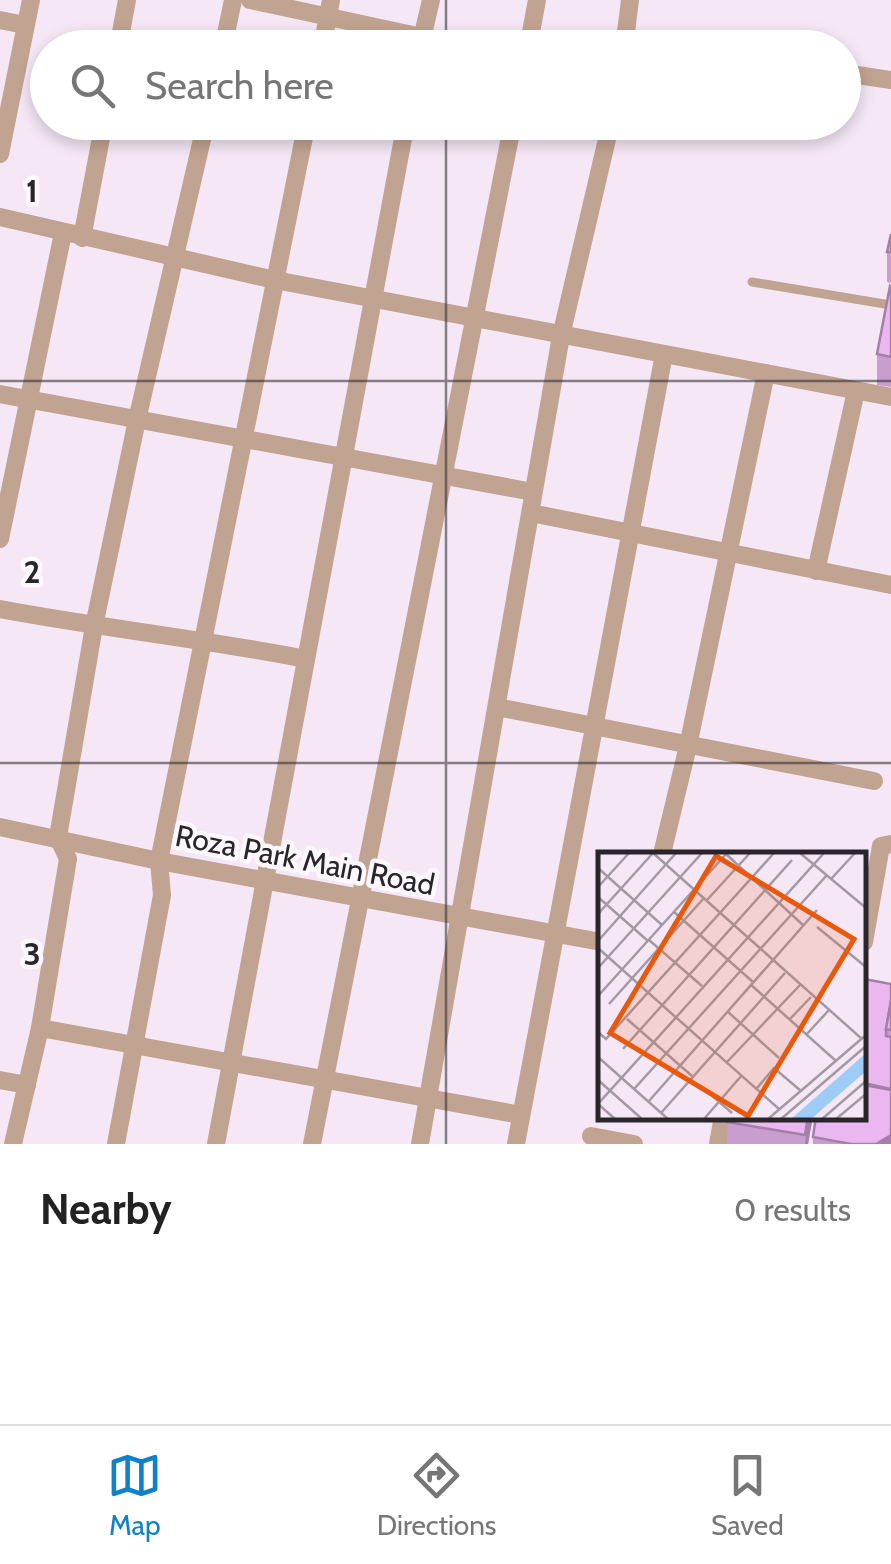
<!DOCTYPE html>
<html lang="en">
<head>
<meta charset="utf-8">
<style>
  :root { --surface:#fff; --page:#f2f2f2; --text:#222; --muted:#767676; --line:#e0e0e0; --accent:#1080c9 }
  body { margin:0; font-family:Cabin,sans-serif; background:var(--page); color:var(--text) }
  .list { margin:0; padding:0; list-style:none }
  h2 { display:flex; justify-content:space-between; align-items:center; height:130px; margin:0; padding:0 40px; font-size:42px }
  h2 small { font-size:32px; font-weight:400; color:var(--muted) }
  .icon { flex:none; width:55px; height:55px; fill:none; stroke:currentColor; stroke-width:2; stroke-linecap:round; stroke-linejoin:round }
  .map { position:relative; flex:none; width:891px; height:1144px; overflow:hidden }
  .search { position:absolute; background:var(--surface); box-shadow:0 5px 15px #0003; left:30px; right:30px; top:30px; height:110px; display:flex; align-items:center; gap:25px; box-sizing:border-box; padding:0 35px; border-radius:55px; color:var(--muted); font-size:38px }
  .sheet { height:280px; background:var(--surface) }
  nav { display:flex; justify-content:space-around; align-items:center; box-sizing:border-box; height:140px; border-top:2px solid var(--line); background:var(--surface); font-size:28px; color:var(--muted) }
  nav a { display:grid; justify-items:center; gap:5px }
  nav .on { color:var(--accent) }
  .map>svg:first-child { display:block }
</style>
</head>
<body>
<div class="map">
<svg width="891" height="1144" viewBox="0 0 891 1144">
  <rect width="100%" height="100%" fill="#f5e7f6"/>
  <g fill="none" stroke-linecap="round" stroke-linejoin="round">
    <path stroke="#c1a391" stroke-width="9" d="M752,282L891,305"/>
    <g stroke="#c1a391" stroke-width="18">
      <path d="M250,0L473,48"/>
      <path d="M0,20L25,25"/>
      <path d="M420,47L431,0"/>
      <path d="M118,48L127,0"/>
      <path d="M223,48L233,0"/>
      <path d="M322,48L331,0"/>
      <path d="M528,48L537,0"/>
      <path d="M624,48L630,0"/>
      <path d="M844,73L891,80"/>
      <path d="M0,154L31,0"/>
      <path d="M0,217L275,280L891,397"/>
      <path d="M82,238L104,122"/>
      <path d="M0,394L533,492"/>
      <path d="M531,513L891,585"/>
      <path d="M0,539L63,233"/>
      <path d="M816,571L856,391"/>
      <path d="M0,609C102,628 204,639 306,659"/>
      <path d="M497,707L874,781"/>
      <path d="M0,827L159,861L601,942"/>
      <path d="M662,854L688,746L766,373"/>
      <path d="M864,942L881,846L891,844"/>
      <path d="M40,1028L521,1115"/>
      <path d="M0,1080L27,1085"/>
      <path d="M591,1136L634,1144"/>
      <path d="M13,1144L40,1028L68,859L58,837L94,626L137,420L206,122"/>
      <path d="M116,1144L162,895L159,861L307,122"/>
      <path d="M216,1144L406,122"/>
      <path d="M312,1144L513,122"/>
      <path d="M420,1144L561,336L611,122"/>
      <path d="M516,1144L664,354"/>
      <path d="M718,1144L723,1116"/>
    </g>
  </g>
  <g fill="#ca9dcf">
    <path d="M891,234V283L887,282V252Z"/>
    <path d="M891,287V387L877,385V354Z"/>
    <path d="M864,979L891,984V1144H813V1137L864,1116Z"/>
    <path d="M728,1116H813L808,1144H727Z"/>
  </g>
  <g fill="#a480a9">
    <path d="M808,1116H813L808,1144H805Z"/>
    <path d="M891,1135V1144H876Z"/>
  </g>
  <g fill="#ebb7f1" stroke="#a480a9" stroke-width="2.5">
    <path d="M891,234V252H887Z"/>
    <path d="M890,286L891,287V357L877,354Z"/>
    <path d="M864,979L891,984V1001L886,1029V1036L891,1037V1089L864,1083Z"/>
    <path d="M891,1001V1030L886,1029Z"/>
    <path d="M864,1085L891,1090V1135L876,1144H851L813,1137L816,1116H864Z"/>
    <path d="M728,1116H808L805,1135L727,1122Z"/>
  </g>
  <path fill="none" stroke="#29252a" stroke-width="2.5" stroke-opacity="0.55" d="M446,0V48M446,122V1144M0,381H891M0,763H891"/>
  <g text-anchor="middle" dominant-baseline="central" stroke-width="9" stroke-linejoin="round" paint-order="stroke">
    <g font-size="30" fill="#29252a" stroke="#fdf8fe">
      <text transform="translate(305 860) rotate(11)">Roza Park Main Road</text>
    </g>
  </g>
  <g transform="translate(598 852)">
    <rect width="268" height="268" fill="#f5e7f6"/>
    <path d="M267,202V220L213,267H193Z" fill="#9dccf7"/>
    <path fill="none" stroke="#a399a4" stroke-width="2.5" d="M55,1L264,187M202,1L268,56M128,2L206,74M0,16L64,73M233,27L257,1M0,35L31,1M0,45L50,89M109,48L152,1M76,60L155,130M0,62L55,1M219,75L268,115M51,88L104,134M0,89L78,1M0,96L181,257M0,116L104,1M152,132L238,209M0,144L129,1M11,152L106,46M129,159L181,206M29,167L94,224M191,168L213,145M0,180L8,187L176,1M208,183L231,158M25,197L194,8M0,205L70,267M129,210L202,133M0,228L44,267M104,235L134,261M37,236L229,23M159,236L176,216L203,239M51,249L219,58M63,261L187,121M17,267L0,252L226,1M106,267L144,223M170,267L268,183M183,267L268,194M224,267L268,229M238,267L268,242"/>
    <path fill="#e8590c" fill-opacity="0.15" stroke="#e8590c" stroke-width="5" d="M118,4L256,87L150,264L12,181Z"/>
    <rect width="268" height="268" fill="none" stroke="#29252a" stroke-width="5"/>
  </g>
  <g font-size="32" text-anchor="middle" font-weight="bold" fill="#29252a" stroke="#fdf8fe" stroke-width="9" stroke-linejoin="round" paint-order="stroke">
    <text x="32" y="202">1</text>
    <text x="32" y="583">2</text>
    <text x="32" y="965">3</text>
  </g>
</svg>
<div class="search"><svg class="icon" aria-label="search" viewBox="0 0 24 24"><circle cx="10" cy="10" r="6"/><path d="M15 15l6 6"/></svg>Search here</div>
</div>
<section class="sheet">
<h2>Nearby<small>0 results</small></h2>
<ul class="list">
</ul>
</section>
<nav>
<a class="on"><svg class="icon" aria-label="map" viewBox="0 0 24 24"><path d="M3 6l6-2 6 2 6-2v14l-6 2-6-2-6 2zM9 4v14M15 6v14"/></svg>Map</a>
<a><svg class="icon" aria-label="directions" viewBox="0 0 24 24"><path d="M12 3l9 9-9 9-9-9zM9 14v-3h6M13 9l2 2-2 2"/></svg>Directions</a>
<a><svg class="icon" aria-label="saved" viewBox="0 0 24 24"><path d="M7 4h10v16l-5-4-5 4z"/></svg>Saved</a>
</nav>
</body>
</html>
